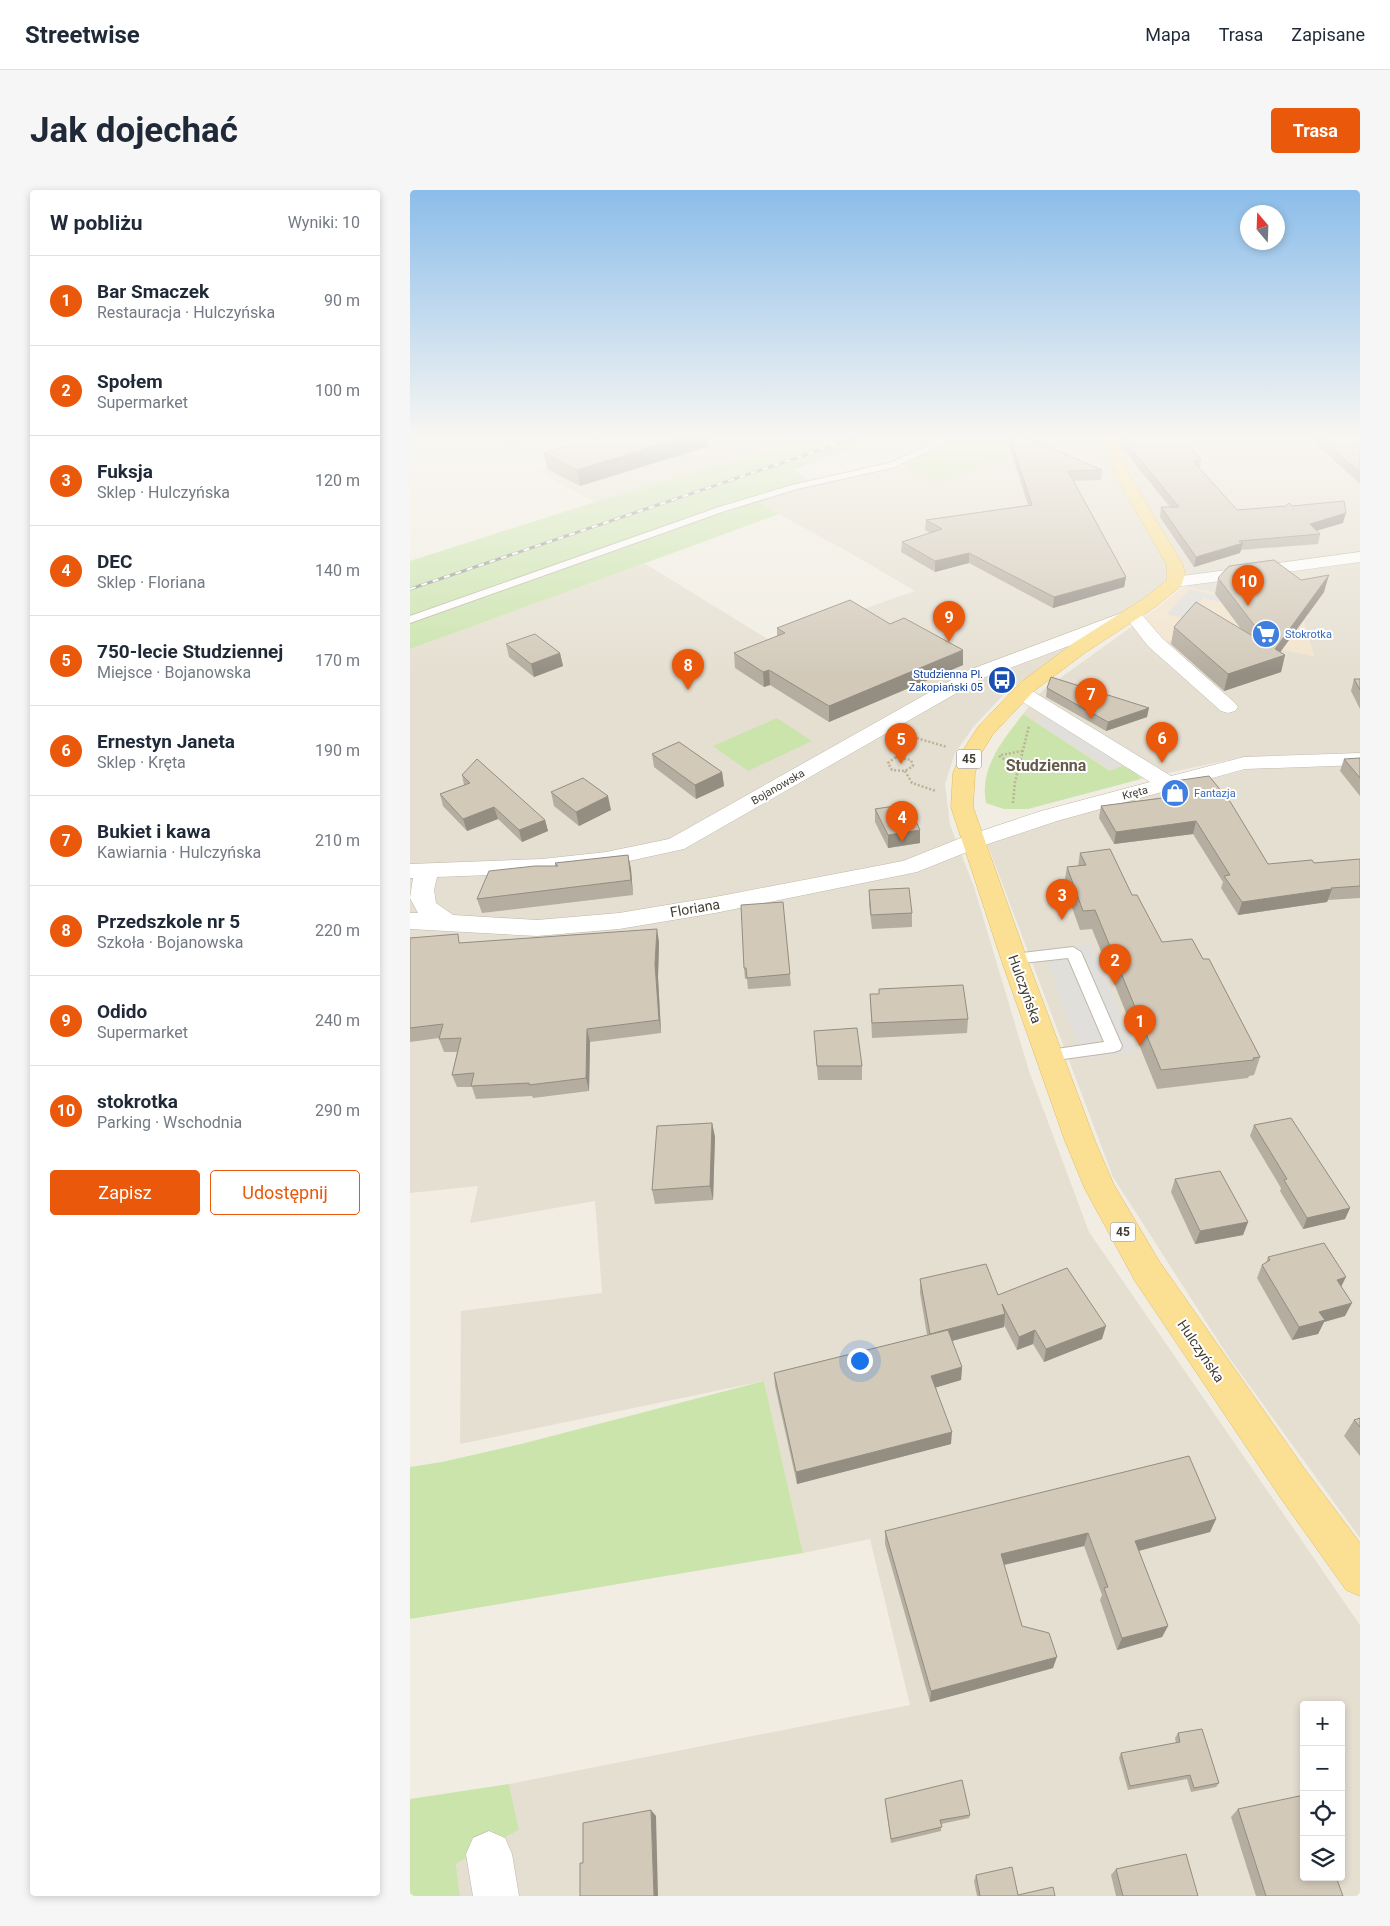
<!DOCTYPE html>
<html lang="pl">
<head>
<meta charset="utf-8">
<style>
  :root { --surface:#fff; --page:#f6f6f7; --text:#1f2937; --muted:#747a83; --line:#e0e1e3; --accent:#ea580c }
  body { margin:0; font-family:Roboto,sans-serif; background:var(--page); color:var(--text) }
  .controls { position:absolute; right:15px; bottom:15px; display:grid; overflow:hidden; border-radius:5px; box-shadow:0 2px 8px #0003 }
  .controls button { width:45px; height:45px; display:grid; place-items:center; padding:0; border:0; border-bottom:1px solid var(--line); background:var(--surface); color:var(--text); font:25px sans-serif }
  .compass { position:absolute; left:830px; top:15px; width:45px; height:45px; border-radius:50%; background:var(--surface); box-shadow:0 2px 8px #0003; rotate:341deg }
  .you { position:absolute; left:449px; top:1170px; width:18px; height:18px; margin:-12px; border:4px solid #fff; border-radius:50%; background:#1a73e8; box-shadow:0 0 0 8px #1a73e833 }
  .badge { display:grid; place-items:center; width:32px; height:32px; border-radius:50%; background:var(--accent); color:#fff; font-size:16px; font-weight:700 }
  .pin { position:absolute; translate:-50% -41px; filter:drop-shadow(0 1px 2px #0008) }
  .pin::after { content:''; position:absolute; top:26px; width:18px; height:15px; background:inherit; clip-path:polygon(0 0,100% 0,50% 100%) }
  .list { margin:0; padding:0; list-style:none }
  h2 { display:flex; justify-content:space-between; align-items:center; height:65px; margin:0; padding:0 20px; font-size:21px }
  h2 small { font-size:16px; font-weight:400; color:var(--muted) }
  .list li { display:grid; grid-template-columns:32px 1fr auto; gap:15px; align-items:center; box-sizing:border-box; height:90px; padding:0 20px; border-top:1px solid var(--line) }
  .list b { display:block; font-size:19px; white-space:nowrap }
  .list p { margin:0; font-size:16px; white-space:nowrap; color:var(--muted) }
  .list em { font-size:16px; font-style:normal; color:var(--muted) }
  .actions { display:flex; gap:10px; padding:15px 20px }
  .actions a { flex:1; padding:11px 0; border:1px solid var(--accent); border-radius:5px; text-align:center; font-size:18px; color:var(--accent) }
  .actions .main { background:var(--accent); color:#fff }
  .icon { flex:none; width:28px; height:28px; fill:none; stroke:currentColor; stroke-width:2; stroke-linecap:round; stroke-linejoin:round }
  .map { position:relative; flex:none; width:950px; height:1706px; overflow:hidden; border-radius:5px }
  header { display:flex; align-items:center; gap:30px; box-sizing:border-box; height:70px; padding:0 25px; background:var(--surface); border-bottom:1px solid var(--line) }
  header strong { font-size:24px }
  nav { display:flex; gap:28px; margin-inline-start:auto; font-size:18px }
  .intro { display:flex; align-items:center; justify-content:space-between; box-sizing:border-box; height:120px; padding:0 30px }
  h1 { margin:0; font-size:35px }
  .button { padding:12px 22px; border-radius:5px; background:var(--accent); color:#fff; font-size:18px; font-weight:700 }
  main { display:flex; gap:30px; padding:0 30px }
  aside { flex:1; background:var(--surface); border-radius:5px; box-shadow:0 2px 8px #0003 }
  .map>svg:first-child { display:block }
</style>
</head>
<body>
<header>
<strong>Streetwise</strong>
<nav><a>Mapa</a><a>Trasa</a><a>Zapisane</a></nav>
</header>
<div class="intro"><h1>Jak dojechać</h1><a class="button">Trasa</a></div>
<main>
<aside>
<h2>W pobliżu<small>Wyniki: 10</small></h2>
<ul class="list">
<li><span class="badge">1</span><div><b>Bar Smaczek</b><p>Restauracja · Hulczyńska</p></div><em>90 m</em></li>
<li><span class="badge">2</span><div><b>Społem</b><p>Supermarket</p></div><em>100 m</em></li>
<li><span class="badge">3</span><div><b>Fuksja</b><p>Sklep · Hulczyńska</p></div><em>120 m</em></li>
<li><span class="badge">4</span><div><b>DEC</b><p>Sklep · Floriana</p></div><em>140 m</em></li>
<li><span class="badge">5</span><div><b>750-lecie Studziennej</b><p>Miejsce · Bojanowska</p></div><em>170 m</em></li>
<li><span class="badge">6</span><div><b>Ernestyn Janeta</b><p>Sklep · Kręta</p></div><em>190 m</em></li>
<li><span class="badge">7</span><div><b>Bukiet i kawa</b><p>Kawiarnia · Hulczyńska</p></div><em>210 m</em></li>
<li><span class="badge">8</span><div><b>Przedszkole nr 5</b><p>Szkoła · Bojanowska</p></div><em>220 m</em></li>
<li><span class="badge">9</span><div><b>Odido</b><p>Supermarket</p></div><em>240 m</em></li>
<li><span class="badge">10</span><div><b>stokrotka</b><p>Parking · Wschodnia</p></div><em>290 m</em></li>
</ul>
<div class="actions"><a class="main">Zapisz</a><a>Udostępnij</a></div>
</aside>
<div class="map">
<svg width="950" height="1706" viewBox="0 0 950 1706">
  <rect width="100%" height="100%" fill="#f1ede3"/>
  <g fill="#e5dfd1" fill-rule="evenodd">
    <path d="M238,246H409L185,312L125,280Z"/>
    <path d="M595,246H693L705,284L757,375V392L597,501L564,536L545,563L535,594L540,635L564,697L619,881L679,1042L950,1435V1706H50L46,1674L109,1640L99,1594L500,1515L460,1349L393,1363L354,1191L50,1254L51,1121L192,1103L185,1011L60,1033L68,996L0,1003V459L234,373L361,451L505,401L444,365L348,313L382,301L484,277L493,278L527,293L610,262L588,252ZM894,1515H931V1687H894Z"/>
    <path d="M708,246H950V563L832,567L731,589L725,582L700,581L613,524L632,501L731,430L904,466L894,432L899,426L775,396V384L772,376L717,284Z"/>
    <path d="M950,575V1348L818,1166L703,987L577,653L644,631L839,579Z"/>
  </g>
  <path fill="#f3e4cd" d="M775,396L900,426L894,432L904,466L799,445L751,452L731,430Z"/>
  <g fill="#cae4ac">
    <path d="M409,246H479L383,279L401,292L349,313L369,324L0,459V371L185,312Z"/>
    <path d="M551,246H595L589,252L611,262L527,293L493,278C507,261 538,261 551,246Z"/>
    <path d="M613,524L700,581L712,576L725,582L731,589L618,619H594L576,613C569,578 593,550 613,524Z"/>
    <path d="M367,528L402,551L338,581L303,556Z"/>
    <path d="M354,1191L393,1363L0,1429V1277L32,1272L115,1253Z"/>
    <path d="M99,1594L109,1640L46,1674L50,1706H0V1609Z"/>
  </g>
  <g fill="#e1dfdb">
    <path d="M780,399L899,428L894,432L793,408L774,428L757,424Z"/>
    <path d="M638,526L714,573L701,579L625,531Z"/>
    <path d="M681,754L726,862L673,869L633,758Z"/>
  </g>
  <path fill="#a0cbed" d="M90,246H120L123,249L101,254L83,251V249Z"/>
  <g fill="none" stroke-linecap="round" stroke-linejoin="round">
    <defs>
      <g id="lane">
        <path d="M541,246H551L485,277L387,299L315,321L0,433V426L309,317L382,295L479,273Z"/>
        <path d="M663,757L671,762L712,856L710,860L704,862L639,871L633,869L631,865L633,861L694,852L658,768L604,774L596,769L604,764Z"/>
      </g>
      <g id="street">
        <path d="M950,362V372L765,397L759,396L756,392L759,388L765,387Z"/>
        <path d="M722,419L728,420L752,448L825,513L828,517L825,521L818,523L811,521L738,456L720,433L573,488L274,659L196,676L132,683L27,687L24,700L26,713L43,725L127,730L209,723L305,707L493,671L556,646L631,621L740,592L605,507L602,503L605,499H619L761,586L834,567L950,563V575L835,579L647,631L572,656L507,682L305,723L209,739L127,746L0,739V723H8L0,708L3,688H0V674L132,669L196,662L259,649L559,480Z"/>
        <path d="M79,1641L95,1648L102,1664L109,1706H63L56,1664L63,1648Z"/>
      </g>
      <path id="primary" d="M692,246H706L718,283L773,375L775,385L771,396L745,417L676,462L624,501L583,544L572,562L565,583L563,617L617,769L685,951L704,995L749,1071L896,1281L950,1353V1406L936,1400L870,1307L725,1091L675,999L655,951L591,769L541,617L543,583L552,562L568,537L610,493L662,454L733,409L757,390V375L704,283Z"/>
    </defs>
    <use href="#lane" stroke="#bfb8a9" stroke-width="2"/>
    <use href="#street" stroke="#bfb8a9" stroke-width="1"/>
    <use href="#primary" stroke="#dfbd63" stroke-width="1"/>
    <g stroke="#bdb198" stroke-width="2.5" stroke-dasharray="2 2" stroke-linecap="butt">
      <path d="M503,547L537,557"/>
      <path d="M591,565L612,561"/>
      <path d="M589,566L609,578"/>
      <path d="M486,567L501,570L503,576L495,581L482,580L478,573Z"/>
      <path d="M491,567L506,548"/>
      <path d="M495,581L502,593L526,601"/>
      <path d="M603,613L605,592L619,536"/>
    </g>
    <use href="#lane" fill="#fff" fill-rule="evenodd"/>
    <use href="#street" fill="#fff" fill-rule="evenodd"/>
    <use href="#primary" fill="#fbdf92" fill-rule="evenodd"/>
    <defs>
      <path id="rail" d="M0,399L451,246"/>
    </defs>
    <use href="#rail" stroke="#939393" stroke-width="3"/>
    <use href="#rail" stroke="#fff" stroke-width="2" stroke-dasharray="6" stroke-linecap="butt"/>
  </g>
  <g fill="#b5ad9f">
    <path d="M596,246H614L692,280L691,290L663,291L716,387L714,397L643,418L559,373L525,382L491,362L492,352L520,343L515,340L516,330L618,315Z"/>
    <path d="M708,246H769L791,270L790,279L827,320L882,316L933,333L907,341L910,344L908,354L831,360L830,363L784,377L750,327L751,317H760L712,258Z"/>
    <path d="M887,246H950V294L897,246L888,247Z"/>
    <path d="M299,256L170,296L137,279L134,263Z"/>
    <path d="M808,388L891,390L914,402L870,462L875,465L871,482L814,501L761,454L764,437L831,439L805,404Z"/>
    <path d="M480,434L553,475L419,532L360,495L354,497L325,478L324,463L367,446V438Z"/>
    <path d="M96,454L150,463L153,476L124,487L99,467Z"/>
    <path d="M944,489H950V519L941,501Z"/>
    <path d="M637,498L737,527L696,541L636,507Z"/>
    <path d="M242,564L312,582L314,596L286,609L244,577Z"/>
    <path d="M950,568V606L930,581L934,569Z"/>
    <path d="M52,585L135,630L138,641L112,652L88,629L57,641L33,616L30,604L54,595Z"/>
    <path d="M758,592L858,674L904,673L950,669V708L918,710L917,712L828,725L811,698L813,692L783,644L704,654L689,628L691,616L758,607L755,604Z"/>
    <path d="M141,602L201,620L169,636L144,616Z"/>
    <path d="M465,619L510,653L478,658L465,632Z"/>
    <path d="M670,663L722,705L752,752L793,769L850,867L844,885L839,886L838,888L747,899L682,739L670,740L654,695L657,677L668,676Z"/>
    <path d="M218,665L221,679L223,705L72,723L67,709L145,676V673Z"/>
    <path d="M459,700L502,723V737L462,739L459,714Z"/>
    <path d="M373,712L381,796L338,799L337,789H335L334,778Z"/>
    <path d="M0,748L51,753L249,752L248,787L251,843L180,852L179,901L123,908L122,906L66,909L62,897H47L42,885L47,862H34L29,849V848L0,852Z"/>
    <path d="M469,799L558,829L557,843L462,848L460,804H469Z"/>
    <path d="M405,855L452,876V890H408Z"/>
    <path d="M302,933L305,947L303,1010L245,1014L242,1000Z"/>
    <path d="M844,935L940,1018L935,1029L893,1039L870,1001L871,998L840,946Z"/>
    <path d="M765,989L838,1032L833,1045L785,1054L761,1002Z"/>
    <path d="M858,1067L931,1096L935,1126L914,1132L908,1144L882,1150L847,1088L852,1075L856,1073Z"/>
    <path d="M510,1089L588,1105L692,1149L634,1172L623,1154L607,1160L594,1135V1137L542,1151L552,1177L551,1190L526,1197L541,1254L387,1294L365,1196L364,1183L517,1145L510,1103Z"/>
    <path d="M950,1228V1266L934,1246L944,1230Z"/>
    <path d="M806,1329L800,1342L729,1361L758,1436L752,1447L707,1460L690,1410L692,1405L674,1356L594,1375L612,1436L643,1478L520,1512L475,1354V1341Z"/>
    <path d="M768,1543L809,1593L806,1597L781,1602L777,1589L718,1600L709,1568L711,1563L766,1553L765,1548Z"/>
    <path d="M475,1609L560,1625L559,1628L531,1634V1641L481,1653Z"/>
    <path d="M828,1619L933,1706H846L821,1627Z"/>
    <path d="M706,1679L788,1706H706L701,1685Z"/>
    <path d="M566,1685L608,1705L645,1706H567L564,1691Z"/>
  </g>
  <g fill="#938d82">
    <path d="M278,246H298L299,256L170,296L167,280Z"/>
    <path d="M936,323L933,333L897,343L900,334Z"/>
    <path d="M833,353L830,363L784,377L786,367Z"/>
    <path d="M559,363V373L525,382V371Z"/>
    <path d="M919,385L914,402L866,468L875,465L871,482L814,501L818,484L865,459Z"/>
    <path d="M716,387L714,397L643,418L644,407Z"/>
    <path d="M553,460V475L419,532V516Z"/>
    <path d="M150,463L153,476L124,487L121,474Z"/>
    <path d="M359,480L360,495L354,497L353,482Z"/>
    <path d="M739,518L737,527L696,541L698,532Z"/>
    <path d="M312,582L314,596L286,609L285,595Z"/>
    <path d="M198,606L201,620L169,636L166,622Z"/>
    <path d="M84,617L88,629L57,641L53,629Z"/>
    <path d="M135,630L138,641L112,652L109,640Z"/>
    <path d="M786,631L783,644L704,654L706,642Z"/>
    <path d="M510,640V653L478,658V645Z"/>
    <path d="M218,665L221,679L223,705L221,690Z"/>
    <path d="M922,699L917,712L828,725L832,712Z"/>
    <path d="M247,739L249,752L248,787L251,843L249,830L245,774Z"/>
    <path d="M177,839L180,852L179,901L176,888Z"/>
    <path d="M302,933L305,947L303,1010L300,996Z"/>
    <path d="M940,1018L935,1029L893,1039L897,1028Z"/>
    <path d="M838,1032L833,1045L785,1054L790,1041Z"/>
    <path d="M936,1087L929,1101L927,1090Z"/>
    <path d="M942,1113L935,1126L914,1132L908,1144L882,1150L889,1137L909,1122Z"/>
    <path d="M595,1124L594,1137L519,1157L520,1144Z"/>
    <path d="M696,1136L692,1149L634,1172L636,1159Z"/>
    <path d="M625,1140L623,1154L607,1160L609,1147Z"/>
    <path d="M552,1177L551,1190L521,1199V1186Z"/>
    <path d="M542,1242L541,1254L387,1294L386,1282Z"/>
    <path d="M806,1329L800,1342L720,1363L725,1351Z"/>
    <path d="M678,1343L674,1356L589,1376L591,1364Z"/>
    <path d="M758,1436L752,1447L707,1460L712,1448Z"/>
    <path d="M647,1467L643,1478L520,1512L521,1501Z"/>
    <path d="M241,1620L246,1626L248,1706H244Z"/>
  </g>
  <g fill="#d2c9b9" stroke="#938d82">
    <path d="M193,246H278L167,280L134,263Z"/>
    <path d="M599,246H614L692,280L658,281L716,387L644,407L559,363L525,371L492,352L532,339L516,330L622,315Z"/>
    <path d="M712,246H769L791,270L783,271L827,320L876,316L879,313L882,316L934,311L936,323L900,334L910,344L829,351L833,353L786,367L751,317H769L713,249Z"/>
    <path d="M908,246H950V283Z"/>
    <path d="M864,370L891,390L919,385L865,459L875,465L818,484L764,437L786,412L861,457L808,388L819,376Z"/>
    <path d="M440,410L480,434L494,428L553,460L419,516L359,480L353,482L324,463L375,443L367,438Z"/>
    <path d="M125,444L150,463L121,474L96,454Z"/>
    <path d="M641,487L739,518L698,532L637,498Z"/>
    <path d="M944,489H950V500Z"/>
    <path d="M269,552L312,582L285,595L242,564Z"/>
    <path d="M950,568V588L934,569Z"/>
    <path d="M67,569L135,630L109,640L84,617L53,629L30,604L60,593L52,585Z"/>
    <path d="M799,586L821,613L858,674L902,670L904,673L950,669V696L921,698L922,699L832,712L814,686L820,685L786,631L706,642L691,616L768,606L758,592Z"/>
    <path d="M173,588L198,606L166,622L141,602Z"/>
    <path d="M498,614L510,640L478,645L465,619Z"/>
    <path d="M700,659L722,705H727L752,752L782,749L793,769H799L850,867L843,868L844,870L751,880L685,720L673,721L657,677L676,675L670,663Z"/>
    <path d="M218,665L221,690L67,709L79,681L125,676H148L145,673Z"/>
    <path d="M499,698L502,723L461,725L459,700Z"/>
    <path d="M373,712L380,784L337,788L336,778H334L331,715Z"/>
    <path d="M247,739L245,774L249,830L177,839L176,888L119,895V893L61,896L64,883L42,885L51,848L29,849L33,834L0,838V748L48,744L49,753Z"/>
    <path d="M553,795L558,829L462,833L460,804H469V799Z"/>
    <path d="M447,838L452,876H407L404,841Z"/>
    <path d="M881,928L940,1018L897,1028L874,990L877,989L844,935Z"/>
    <path d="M302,933L300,996L242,1000L247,936Z"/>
    <path d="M810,981L838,1032L790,1041L765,989Z"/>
    <path d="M914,1053L936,1087L927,1090L942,1113L909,1122L915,1130L889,1137L852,1075L860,1070L858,1067Z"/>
    <path d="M576,1074L588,1105L657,1078L696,1136L636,1159L625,1140L609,1147L592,1114L595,1124L520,1144L510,1089Z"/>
    <path d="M538,1140L552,1177L521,1186L542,1242L386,1282L364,1183Z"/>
    <path d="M950,1228V1237L944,1230Z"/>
    <path d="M779,1266L806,1329L725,1351L758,1436L712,1448L694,1398L698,1397L678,1343L591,1364L612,1436L639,1443L647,1467L521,1501L475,1341Z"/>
    <path d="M792,1539L809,1593L784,1598L780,1585L720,1596L711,1563L770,1552L768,1543Z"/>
    <path d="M552,1590L560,1625L530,1630L532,1637L481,1649L475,1609Z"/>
    <path d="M894,1605V1687H926L933,1706H856L828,1619Z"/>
    <path d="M241,1620L244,1706H170V1673H173V1633Z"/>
    <path d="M776,1664L788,1706H713L706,1679Z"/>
    <path d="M602,1677L608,1705L643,1697L645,1706H570L566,1685Z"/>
  </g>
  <linearGradient id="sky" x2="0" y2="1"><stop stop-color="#8bbdea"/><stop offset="0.51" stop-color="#f9f7f2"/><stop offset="1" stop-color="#f9f7f2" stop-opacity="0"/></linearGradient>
  <rect width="950" height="485" fill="url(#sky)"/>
  <defs>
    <symbol id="supermarket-disc" viewBox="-11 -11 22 22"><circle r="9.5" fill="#3f7fe0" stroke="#fff"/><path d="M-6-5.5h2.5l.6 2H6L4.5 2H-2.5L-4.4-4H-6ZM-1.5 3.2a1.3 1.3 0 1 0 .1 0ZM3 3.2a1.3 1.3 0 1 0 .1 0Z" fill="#fff"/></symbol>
    <symbol id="bus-disc" viewBox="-11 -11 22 22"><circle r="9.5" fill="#1a4fb4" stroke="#fff"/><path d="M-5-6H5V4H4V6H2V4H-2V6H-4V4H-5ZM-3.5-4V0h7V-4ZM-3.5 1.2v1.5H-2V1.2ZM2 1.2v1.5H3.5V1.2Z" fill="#fff"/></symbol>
    <symbol id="shop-disc" viewBox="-11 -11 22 22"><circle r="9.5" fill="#3f7fe0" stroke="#fff"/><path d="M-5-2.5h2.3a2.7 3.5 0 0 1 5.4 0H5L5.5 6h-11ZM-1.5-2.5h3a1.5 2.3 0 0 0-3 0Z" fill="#fff"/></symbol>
  </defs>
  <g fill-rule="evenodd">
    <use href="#supermarket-disc" x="840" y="428" width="32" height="32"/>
    <use href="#bus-disc" x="576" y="474" width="32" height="32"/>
    <use href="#shop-disc" x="749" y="587" width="32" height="32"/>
  </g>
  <g text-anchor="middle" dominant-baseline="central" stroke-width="4" stroke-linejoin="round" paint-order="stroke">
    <g font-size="11" fill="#366cbe" stroke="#fff" text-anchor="start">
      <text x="875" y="444">Stokrotka</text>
      <text x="784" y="603">Fantazja</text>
    </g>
    <g font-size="11" fill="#164399" stroke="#fff" text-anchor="end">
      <text x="573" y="484">Studzienna Pl.<tspan x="573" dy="13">Zakopiański 05</tspan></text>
    </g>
    <g font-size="11" fill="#423d33" stroke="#fff">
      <text transform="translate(368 597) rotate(-30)">Bojanowska</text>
      <text transform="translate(725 603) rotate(-15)">Kręta</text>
    </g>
    <g fill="#fff" stroke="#7b7770" stroke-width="1">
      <rect x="546.5" y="559.5" width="25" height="19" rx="4"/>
      <rect x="700.5" y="1032.5" width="25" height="19" rx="4"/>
    </g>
    <g font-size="12" font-weight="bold" fill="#423d33">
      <text x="559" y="569">45</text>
      <text x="713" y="1042">45</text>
    </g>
    <g font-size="14" fill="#423d33" stroke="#fff">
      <text transform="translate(285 718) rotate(-10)">Floriana</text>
      <text transform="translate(615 799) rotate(70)">Hulczyńska</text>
      <text transform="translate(791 1161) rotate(56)">Hulczyńska</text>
    </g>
    <g font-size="16" font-weight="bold" fill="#655b4b" stroke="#fff">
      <text x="636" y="575">Studzienna</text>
    </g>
  </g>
</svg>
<div class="controls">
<button>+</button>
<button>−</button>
<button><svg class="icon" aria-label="locate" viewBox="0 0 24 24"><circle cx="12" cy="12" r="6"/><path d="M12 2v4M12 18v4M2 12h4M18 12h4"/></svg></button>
<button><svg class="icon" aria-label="layers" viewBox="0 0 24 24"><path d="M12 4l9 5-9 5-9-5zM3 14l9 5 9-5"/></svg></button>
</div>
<svg class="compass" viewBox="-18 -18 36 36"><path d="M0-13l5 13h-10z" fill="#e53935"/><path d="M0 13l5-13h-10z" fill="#747a83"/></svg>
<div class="you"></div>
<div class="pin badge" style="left:730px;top:856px">1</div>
<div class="pin badge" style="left:705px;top:795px">2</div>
<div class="pin badge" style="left:652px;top:730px">3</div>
<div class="pin badge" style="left:492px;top:652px">4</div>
<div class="pin badge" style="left:491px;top:574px">5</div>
<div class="pin badge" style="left:752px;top:573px">6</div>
<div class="pin badge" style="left:681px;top:529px">7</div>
<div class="pin badge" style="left:278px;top:500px">8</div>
<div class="pin badge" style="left:539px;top:452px">9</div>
<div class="pin badge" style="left:838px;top:416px">10</div>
</div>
</main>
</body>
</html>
